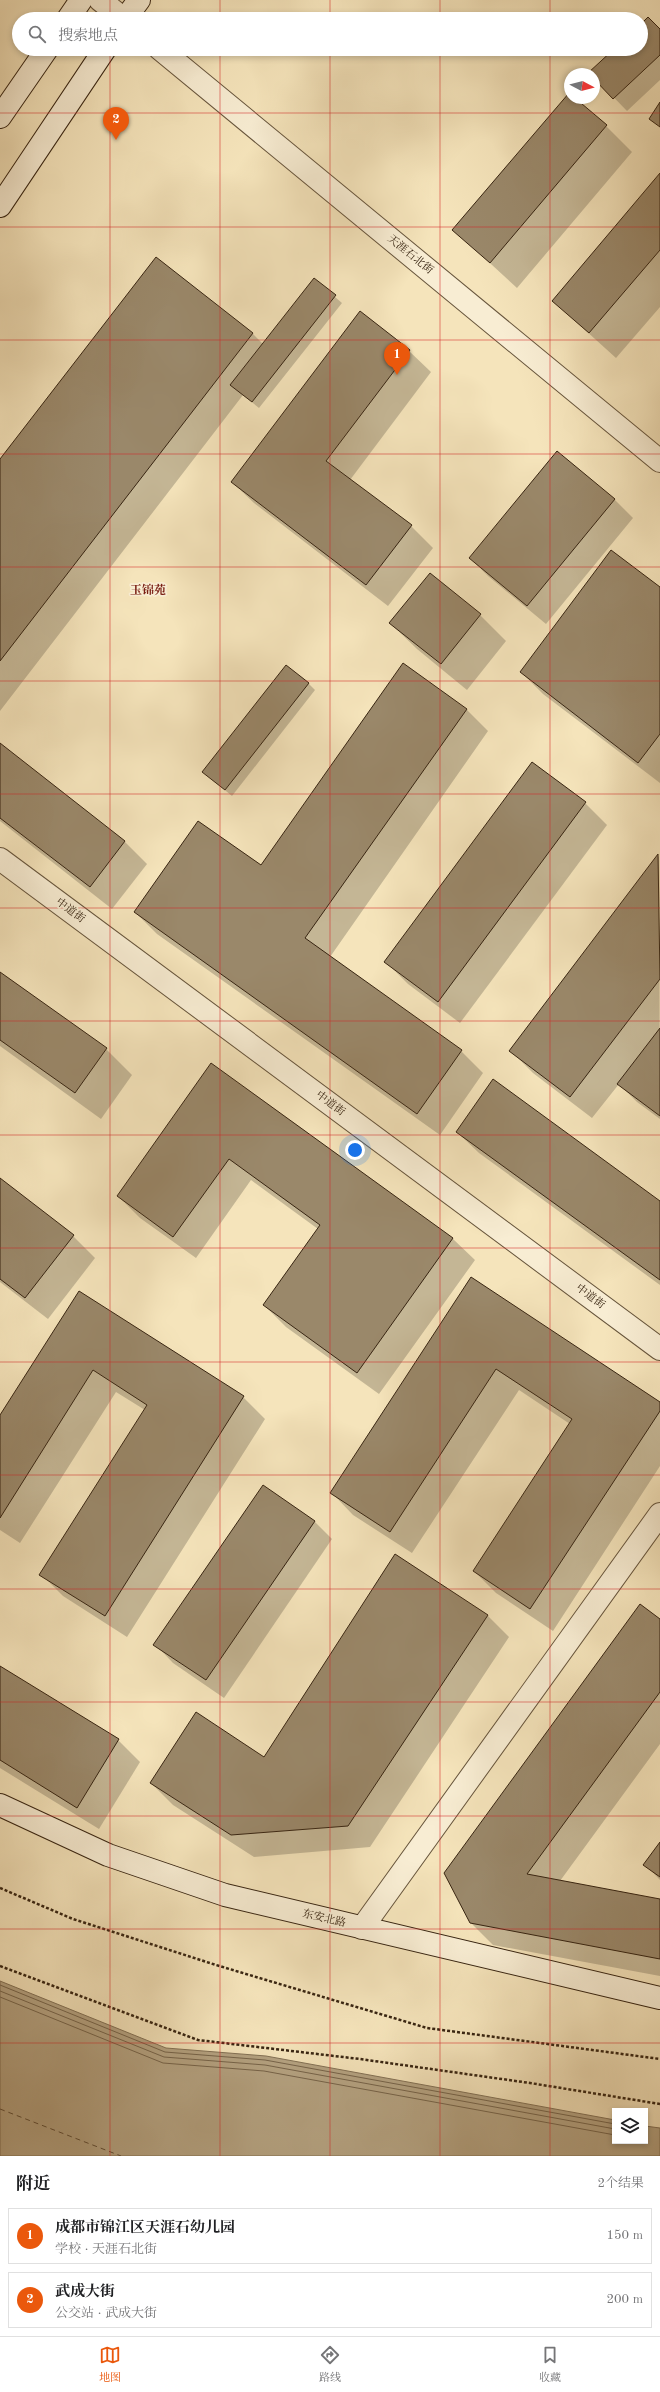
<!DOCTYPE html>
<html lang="zh">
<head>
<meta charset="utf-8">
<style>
  :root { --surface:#fff; --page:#f6f6f6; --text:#202124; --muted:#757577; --line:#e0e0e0; --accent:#ea580c }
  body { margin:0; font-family:"Old Standard TT","Noto Serif SC",serif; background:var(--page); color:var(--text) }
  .controls { position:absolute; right:12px; bottom:12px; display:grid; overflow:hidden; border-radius:0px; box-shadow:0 2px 6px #0003 }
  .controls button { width:36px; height:36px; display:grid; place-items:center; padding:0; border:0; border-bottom:1px solid var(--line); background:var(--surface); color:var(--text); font:20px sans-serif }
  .compass { position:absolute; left:564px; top:68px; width:36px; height:36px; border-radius:50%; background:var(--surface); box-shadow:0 2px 6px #0003; rotate:97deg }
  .you { position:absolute; left:355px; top:1150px; width:14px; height:14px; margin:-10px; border:3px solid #fff; border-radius:50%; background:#1a73e8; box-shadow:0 0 0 6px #1a73e833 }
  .badge { display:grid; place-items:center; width:26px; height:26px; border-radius:50%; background:var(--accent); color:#fff; font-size:13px; font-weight:700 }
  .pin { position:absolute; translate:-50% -33px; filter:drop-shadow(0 1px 2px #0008) }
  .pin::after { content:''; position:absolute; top:21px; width:14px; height:12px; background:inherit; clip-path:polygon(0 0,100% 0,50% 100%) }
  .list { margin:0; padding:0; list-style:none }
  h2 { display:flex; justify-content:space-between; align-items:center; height:52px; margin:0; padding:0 16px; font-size:17px }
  h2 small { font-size:13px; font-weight:400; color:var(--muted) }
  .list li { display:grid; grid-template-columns:26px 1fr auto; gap:12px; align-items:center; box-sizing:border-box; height:56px; margin:0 8px 8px; padding:0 8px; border:1px solid var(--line); border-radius:0px }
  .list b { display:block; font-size:15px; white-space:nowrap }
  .list p { margin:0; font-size:13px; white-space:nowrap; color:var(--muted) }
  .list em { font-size:13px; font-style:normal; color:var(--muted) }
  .icon { flex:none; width:22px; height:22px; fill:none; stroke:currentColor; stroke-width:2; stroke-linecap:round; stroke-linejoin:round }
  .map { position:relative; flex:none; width:660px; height:2156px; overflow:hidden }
  .search { position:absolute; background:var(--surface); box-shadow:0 2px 6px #0003; left:12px; right:12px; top:12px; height:44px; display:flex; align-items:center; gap:10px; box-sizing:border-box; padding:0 14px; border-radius:22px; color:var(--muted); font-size:15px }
  .sheet { height:180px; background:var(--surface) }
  nav { display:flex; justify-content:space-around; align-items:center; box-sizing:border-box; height:56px; border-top:1px solid var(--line); background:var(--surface); font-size:11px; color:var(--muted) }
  nav a { display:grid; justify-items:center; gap:2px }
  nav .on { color:var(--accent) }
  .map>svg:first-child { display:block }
</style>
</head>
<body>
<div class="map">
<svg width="660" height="2156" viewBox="0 0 660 2156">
  <rect width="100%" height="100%" fill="#f5e4bb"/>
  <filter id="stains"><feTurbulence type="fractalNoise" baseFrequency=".005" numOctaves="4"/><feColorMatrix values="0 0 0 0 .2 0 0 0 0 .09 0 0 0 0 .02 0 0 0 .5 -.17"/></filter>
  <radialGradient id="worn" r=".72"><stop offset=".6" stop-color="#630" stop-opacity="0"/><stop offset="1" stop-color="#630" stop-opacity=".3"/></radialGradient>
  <path fill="#b5a382" stroke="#837155" d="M0,1981L166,2048L266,2056L615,2120V2141H645V2126L660,2128V2156H0Z"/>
  <g fill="#0003">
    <path d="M641,25L660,30V80L627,111L594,77V74L590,73L616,49H641Z"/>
    <path d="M569,94L570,98H574L606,126L632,152L517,288L454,230Z"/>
    <path d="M660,175V307L616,358L553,301Z"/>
    <path d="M314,279L342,303L259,408L243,395L0,711V460L252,333L263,344Z"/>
    <path d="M409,351L431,372L350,480L411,526L433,548L388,606L254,503L232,482Z"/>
    <path d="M557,452L615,500L633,518L546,624L488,576L470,558Z"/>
    <path d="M660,589V783L543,694L521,672Z"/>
    <path d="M480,615L506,641L467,690L417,649L390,623Z"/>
    <path d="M308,683L315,690L232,796L203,772Z"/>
    <path d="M466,709L488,731L330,957L461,1051L483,1073L440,1135L157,934L135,912L261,867Z"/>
    <path d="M0,744L125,842L147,864L112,909L0,821Z"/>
    <path d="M585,803L607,825L460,1023L408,984L386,962Z"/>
    <path d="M659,856L660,1119L637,1102L619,1084L592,1118L533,1073L511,1051Z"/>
    <path d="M0,973L106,1049L132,1075L101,1119L0,1046Z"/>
    <path d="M212,1065L453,1239L475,1260L379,1394L286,1327L264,1305L318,1229L251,1180L196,1258L140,1218L118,1196Z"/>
    <path d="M457,1132L660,1202V1285L479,1153Z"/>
    <path d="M0,1180L73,1236L95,1258L48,1319L0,1282Z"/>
    <path d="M471,1279L660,1403V1466L553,1631L496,1593L474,1571L570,1424L519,1390L412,1553L353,1515L332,1493Z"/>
    <path d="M79,1292L243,1397L265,1419L127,1637L63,1596L41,1574L145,1410L116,1392L20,1543L0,1530V1417Z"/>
    <path d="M314,1521L332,1539L224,1698L173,1663L155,1644Z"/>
    <path d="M487,1615L509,1637L370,1847L254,1857L173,1805L151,1783L265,1758Z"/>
    <path d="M660,1620V1744L560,1881L660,1900V1976L493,1945L471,1923Z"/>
    <path d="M0,1667L118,1740L140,1762L99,1829L0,1768Z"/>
    <path d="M660,1844V1880L645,1864Z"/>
  </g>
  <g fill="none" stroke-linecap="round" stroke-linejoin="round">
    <g stroke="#76644a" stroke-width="1">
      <path d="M0,1985L165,2052L265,2060L615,2124"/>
      <path d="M0,1991L164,2057L265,2065L615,2129"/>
      <path d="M0,1997L163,2063L264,2071L615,2135"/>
    </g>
    <path stroke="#5e4b34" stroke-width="1" stroke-dasharray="5 4" stroke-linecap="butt" d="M0,2109L121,2156"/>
  </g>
  <g fill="#9a886a" stroke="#382512">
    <path d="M648,17L660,29V55L613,99L594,79V74L588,73L614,49H641V24Z"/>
    <path d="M569,93L570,98H575L607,125L490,263L452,230Z"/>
    <path d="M660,102V127L649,119Z"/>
    <path d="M660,173V250L589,333L552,301Z"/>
    <path d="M156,257L253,333L0,661V459Z"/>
    <path d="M314,278L336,295L252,402L230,385Z"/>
    <path d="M360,311L410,350L326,461L412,525L366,585L231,482Z"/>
    <path d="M557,451L615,499L527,606L469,558Z"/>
    <path d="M611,550L660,587V734L638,763L520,672Z"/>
    <path d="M430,573L481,614L441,664L389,623Z"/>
    <path d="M403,663L467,709L305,938L462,1050L417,1114L134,912L198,821L261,865Z"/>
    <path d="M286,665L309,683L225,790L202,772Z"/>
    <path d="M0,743L125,841L90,887L0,818Z"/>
    <path d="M532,762L586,802L438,1002L384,962Z"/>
    <path d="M658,854L660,979L570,1097L509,1051Z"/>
    <path d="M0,972L107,1048L75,1093L0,1040Z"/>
    <path d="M660,1028V1116L617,1084Z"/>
    <path d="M211,1063L453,1238L357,1373L263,1305L320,1225L229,1159L173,1237L117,1196Z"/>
    <path d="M493,1079L660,1201V1280L456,1132Z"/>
    <path d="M0,1178L74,1235L25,1298L0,1279Z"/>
    <path d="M471,1277L660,1402V1411L530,1609L473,1571L572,1419L496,1369L390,1532L330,1493Z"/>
    <path d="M79,1291L244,1396L105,1616L39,1575L147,1405L93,1370L0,1518V1415Z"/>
    <path d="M263,1485L315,1521L206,1680L153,1645Z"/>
    <path d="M395,1554L488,1615L348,1826L231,1835L150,1783L196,1712L264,1757Z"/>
    <path d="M640,1604L660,1619V1692L527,1874L660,1899V1959L470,1923L444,1873Z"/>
    <path d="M0,1666L119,1739L77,1808L0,1760Z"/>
    <path d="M660,1842V1877L643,1865Z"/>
  </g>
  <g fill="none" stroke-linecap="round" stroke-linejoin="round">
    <defs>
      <g id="street">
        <path d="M100,0L124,19"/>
        <path d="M160,49L660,461"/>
        <path d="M0,859L660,1349"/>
        <path d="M362,1928L660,1514"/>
      </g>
      <g id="secondary">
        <path d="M68,19L81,0"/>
        <path d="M125,19L139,0"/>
        <path d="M0,117L47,49"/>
        <path d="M0,206L105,49"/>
        <path d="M0,1805L108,1855L225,1895L660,1998"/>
      </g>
    </defs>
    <use href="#street" stroke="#67553c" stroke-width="24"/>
    <use href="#secondary" stroke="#382512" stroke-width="24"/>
    <g stroke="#382512" stroke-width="2.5" stroke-dasharray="3 2" stroke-linecap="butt">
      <path d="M0,1888L73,1919L216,1965L427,2028L660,2059"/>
      <path d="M0,1966L198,2040L360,2059L530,2083L660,2104"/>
    </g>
    <use href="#street" stroke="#f8edd3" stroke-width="22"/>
    <use href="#secondary" stroke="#f8edd3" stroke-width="22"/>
  </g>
  <path fill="none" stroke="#d62828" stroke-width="1" stroke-opacity="0.55" d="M110,0V19M220,0V19M330,0V19M440,0V19M550,0V19M110,49V2156M220,49V2156M330,49V2156M440,49V2156M550,49V2156M0,113H660M0,227H660M0,340H660M0,454H660M0,567H660M0,681H660M0,794H660M0,908H660M0,1021H660M0,1135H660M0,1248H660M0,1362H660M0,1475H660M0,1589H660M0,1702H660M0,1816H660M0,1929H660M0,2043H660"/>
  <g text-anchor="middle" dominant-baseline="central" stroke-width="3.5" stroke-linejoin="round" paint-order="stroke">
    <g font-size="11" fill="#382512" stroke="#f8edd3">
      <text transform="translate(410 255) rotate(39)">天涯石北街</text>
      <text transform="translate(70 911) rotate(37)">中道街</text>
      <text transform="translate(330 1104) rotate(37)">中道街</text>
      <text transform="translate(590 1297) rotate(37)">中道街</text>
      <text transform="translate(324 1919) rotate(13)">东安北路</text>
    </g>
    <g font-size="12" font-weight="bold" fill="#7a1f14" stroke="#f8edd3">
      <text x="148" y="591">玉锦苑</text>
    </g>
  </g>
  <rect width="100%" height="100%" filter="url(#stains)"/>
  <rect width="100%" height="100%" fill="url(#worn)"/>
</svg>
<div class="controls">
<button><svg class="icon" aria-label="layers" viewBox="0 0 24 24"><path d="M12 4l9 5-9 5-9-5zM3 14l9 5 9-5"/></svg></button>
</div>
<svg class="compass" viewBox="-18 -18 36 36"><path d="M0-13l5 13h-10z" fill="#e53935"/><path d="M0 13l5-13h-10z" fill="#757577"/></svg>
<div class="you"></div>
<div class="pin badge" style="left:397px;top:375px">1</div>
<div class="pin badge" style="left:116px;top:140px">2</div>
<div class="search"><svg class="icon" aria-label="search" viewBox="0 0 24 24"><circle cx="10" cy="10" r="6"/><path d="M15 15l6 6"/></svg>搜索地点</div>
</div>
<section class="sheet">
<h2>附近<small>2个结果</small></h2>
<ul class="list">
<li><span class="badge">1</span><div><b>成都市锦江区天涯石幼儿园</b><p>学校 · 天涯石北街</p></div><em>150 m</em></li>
<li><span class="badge">2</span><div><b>武成大街</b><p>公交站 · 武成大街</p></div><em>200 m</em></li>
</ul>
</section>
<nav>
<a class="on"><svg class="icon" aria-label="map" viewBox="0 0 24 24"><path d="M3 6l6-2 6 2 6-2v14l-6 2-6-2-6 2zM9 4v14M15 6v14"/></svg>地图</a>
<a><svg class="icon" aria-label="directions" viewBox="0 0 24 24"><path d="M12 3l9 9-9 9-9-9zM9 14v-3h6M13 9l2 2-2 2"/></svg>路线</a>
<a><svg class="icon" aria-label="saved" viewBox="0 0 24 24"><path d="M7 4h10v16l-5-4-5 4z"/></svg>收藏</a>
</nav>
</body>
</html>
